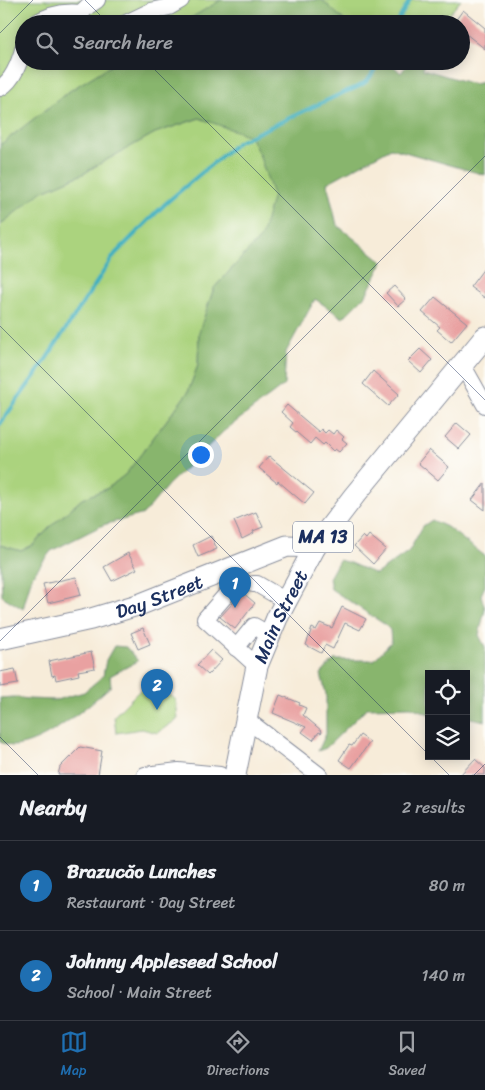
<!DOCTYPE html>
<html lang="en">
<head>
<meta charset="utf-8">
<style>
  :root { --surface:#171b24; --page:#20242c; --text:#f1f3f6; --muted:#9ea1a6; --line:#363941; --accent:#1f6fb2 }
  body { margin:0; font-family:Sriracha,sans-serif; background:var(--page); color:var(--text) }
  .controls { position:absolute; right:15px; bottom:15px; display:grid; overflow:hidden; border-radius:0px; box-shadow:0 2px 12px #0003 }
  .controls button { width:45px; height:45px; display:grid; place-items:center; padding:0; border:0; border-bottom:1px solid var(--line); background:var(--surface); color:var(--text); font:25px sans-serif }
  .you { position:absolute; left:200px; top:454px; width:18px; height:18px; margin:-12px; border:4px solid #fff; border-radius:50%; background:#1a73e8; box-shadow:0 0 0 8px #1a73e833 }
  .badge { display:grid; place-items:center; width:32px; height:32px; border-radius:50%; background:var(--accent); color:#fff; font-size:16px; font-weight:700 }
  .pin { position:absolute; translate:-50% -41px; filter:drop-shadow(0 1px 2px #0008) }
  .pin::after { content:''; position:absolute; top:26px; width:18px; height:15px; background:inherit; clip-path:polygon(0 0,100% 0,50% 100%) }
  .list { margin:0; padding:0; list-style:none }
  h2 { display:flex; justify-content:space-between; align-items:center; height:65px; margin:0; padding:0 20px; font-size:21px }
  h2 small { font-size:16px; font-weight:400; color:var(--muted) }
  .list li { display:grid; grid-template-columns:32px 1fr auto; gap:15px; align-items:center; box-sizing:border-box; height:90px; padding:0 20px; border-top:1px solid var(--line) }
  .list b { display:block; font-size:19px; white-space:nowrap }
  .list p { margin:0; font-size:16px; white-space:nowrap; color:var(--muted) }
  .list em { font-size:16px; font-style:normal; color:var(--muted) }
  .icon { flex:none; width:28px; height:28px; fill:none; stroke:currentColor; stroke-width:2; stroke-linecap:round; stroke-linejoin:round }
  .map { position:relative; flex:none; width:485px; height:775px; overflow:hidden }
  .search { position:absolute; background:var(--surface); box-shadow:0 2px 12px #0003; left:15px; right:15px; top:15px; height:55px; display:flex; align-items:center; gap:12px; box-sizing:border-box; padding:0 18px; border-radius:28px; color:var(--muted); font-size:19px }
  .sheet { height:245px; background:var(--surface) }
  nav { display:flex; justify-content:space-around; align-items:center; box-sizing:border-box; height:70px; border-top:1px solid var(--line); background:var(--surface); font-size:14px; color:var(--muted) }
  nav a { display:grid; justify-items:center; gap:2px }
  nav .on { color:var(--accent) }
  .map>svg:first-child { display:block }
</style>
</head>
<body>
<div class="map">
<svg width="485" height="775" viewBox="0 0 485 775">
  <rect width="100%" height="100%" fill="#fdfcf7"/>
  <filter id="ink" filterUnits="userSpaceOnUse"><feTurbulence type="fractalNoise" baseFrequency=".02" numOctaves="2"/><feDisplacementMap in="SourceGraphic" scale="10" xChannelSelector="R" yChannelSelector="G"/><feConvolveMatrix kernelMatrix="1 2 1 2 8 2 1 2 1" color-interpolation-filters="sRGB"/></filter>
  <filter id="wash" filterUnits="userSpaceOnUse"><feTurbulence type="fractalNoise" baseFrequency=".0096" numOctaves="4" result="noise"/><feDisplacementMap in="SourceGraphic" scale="20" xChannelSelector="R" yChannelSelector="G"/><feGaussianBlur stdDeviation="1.12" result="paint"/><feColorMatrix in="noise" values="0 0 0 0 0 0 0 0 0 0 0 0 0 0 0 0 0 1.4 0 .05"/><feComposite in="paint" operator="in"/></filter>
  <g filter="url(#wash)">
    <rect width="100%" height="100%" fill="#f7ecd9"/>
    <g fill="#abd37e" stroke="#63816e">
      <path d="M0,0H221L181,24H24V61H118L71,90L0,145Z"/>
      <path d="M322,0H461L441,24H348Z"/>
      <path d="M200,118L250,136L259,154L275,200L261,237L214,288L199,332L198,365L188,392L126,474L108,488L82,499L52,525L33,545L21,551L0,545V225L41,192L85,173L94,167L155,133Z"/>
      <path d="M148,686C158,687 169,693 176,700L178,719L157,733L142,729L116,733L114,716L140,690Z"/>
    </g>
    <g fill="#88b56d" stroke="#527266">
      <path d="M221,0H322L348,24H181Z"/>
      <path d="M118,61H388L401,73L410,61H424L423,69L473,84L485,82V120L481,125L485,129V175L391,148L327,183L337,225L383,262L366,295L343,318L315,299L286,352L284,385L224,431L168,485L144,514L103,525L51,551L32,576L23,609L2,596L0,545L21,551L33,545L52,525L82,499L108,488L126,474L188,392L198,365L199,332L214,288L261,237L273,195L259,154L250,136L199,118L155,133L94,167L85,173L41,192L0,225V145L71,90Z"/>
      <path d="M432,520L447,527L485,556V586L481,595L485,609L479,635L485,647V721L466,717V674H429V714L411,707L367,708L326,748L318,751L326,734V694L321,674L334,660H374L391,642L390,630L384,624L331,589L329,578L339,560L350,563L376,574L409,551L423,526Z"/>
      <path d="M114,646L126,647L138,661L110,676L111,686C89,705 42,747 11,746C8,745 3,743 0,742V698L14,697L28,699L56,700L84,692L103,676L106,660Z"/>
    </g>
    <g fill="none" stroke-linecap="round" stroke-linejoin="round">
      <g stroke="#43b0c0" stroke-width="4">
        <path d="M396,24L410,0"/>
        <path d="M0,424L39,370L115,254L166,203L238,142L347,91C366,85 371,79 379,61"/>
      </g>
    </g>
    <g id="blocks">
      <g fill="#e9a1a1">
        <path d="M463,10L485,28V49L461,30V24H453Z"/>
        <path d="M485,267V298L470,287Z"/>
        <path d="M394,286L406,299L398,306L386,293Z"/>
        <path d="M435,297L467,323L451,342L437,330L440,327L422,312Z"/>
        <path d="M420,349L432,360L421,373L408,361Z"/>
        <path d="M373,371L399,394L388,406L363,384Z"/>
        <path d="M287,405L319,432L321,429L325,433L328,430L333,434L336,430L344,437L342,439L347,443L339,452L335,449L333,451L325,443L323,445L315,438L310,444L290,427L293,423L281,412Z"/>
        <path d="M457,423L471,435L459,449L445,437Z"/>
        <path d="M429,450L449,467L438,480L418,463Z"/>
        <path d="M269,456L314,493L305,504L278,481L277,483L259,468Z"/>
        <path d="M485,483V510L472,500Z"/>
        <path d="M256,512L263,527L253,531L254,533L242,539L234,521Z"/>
        <path d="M369,535L386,549L373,564L354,546L363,536L366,539Z"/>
        <path d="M211,536L217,549L198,557L193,545Z"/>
        <path d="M128,553L137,569L112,581L104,567Z"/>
        <path d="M76,577L81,595L48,603L43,584Z"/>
        <path d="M242,592L255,603L235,629L220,617L233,603L235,594L238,597Z"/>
        <path d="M342,607L366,619L360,630L345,623L333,649L325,645L321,653L306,645L312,628L316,630L320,623L332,628Z"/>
        <path d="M143,628L150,644L138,649L131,633Z"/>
        <path d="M211,650L222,660L208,675L197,665Z"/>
        <path d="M91,652L95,668L78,671L79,675L56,680L55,675L52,676L49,661Z"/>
        <path d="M15,669L18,684L0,687V672Z"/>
        <path d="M280,695L300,703L299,705L306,708L303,715L322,731L321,733L319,732L313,740L302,732L306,727L273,713Z"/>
        <path d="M360,735L370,742L351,768L339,760L349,745L352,746Z"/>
        <path d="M80,747L102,751L98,775H58L60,767Z"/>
        <path d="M475,759L485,768V775H460Z"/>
      </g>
    </g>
  </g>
  <g filter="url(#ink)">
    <use href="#blocks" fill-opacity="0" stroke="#898e9c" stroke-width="1"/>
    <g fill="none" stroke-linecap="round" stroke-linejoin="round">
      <defs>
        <g id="minor">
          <path d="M82,23L81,13L88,6L97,0"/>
          <path d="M34,24C48,15 65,11 81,13"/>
          <path d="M124,24L151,11L169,7L181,0"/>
          <path d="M0,88C14,80 20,61 24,46"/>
          <path d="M463,366L485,405"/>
          <path d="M253,584H257L286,601"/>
          <path d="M225,596L205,619L257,666"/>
          <path d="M236,648L254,626L270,635"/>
          <path d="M247,720L319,775"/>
          <path d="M145,775L179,771L220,775"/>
        </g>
        <g id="major">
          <path id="s1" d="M0,639L91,619L141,604L287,546L315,547"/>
          <path id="s2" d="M235,775L257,666L277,618L315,547L354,496L485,337"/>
        </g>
      </defs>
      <use href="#minor" stroke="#898e9c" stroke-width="18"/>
      <use href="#major" stroke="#898e9c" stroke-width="23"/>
      <use href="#minor" stroke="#fff" stroke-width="16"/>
      <use href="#major" stroke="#fff" stroke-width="21"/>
    </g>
  </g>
  <path fill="none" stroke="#1b2f5e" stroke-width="1" stroke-opacity="0.45" d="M85,0L109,24M0,33L33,0M146,61L485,400M0,326L429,755M0,641L485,156M0,737L38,775M430,756L449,775M474,775L485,764"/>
  <g text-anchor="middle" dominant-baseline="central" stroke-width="4.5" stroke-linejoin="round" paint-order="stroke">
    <rect fill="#fdfcf7" stroke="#5f6c8c" stroke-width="1" x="293" y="521.5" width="60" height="31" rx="4"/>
    <g font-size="18" font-weight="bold" fill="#1b2f5e">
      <text x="323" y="537">MA 13</text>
    </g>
    <g font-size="19" fill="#1b2f5e" stroke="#fdfcf7">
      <text stroke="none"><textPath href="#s1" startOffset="165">Day Street</textPath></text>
      <text stroke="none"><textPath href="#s2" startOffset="166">Main Street</textPath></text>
    </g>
  </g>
</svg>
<div class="controls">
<button><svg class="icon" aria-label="locate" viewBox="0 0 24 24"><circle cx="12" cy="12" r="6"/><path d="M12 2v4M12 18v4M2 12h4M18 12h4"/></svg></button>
<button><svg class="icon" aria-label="layers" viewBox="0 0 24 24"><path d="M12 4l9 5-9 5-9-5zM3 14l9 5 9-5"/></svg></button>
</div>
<div class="you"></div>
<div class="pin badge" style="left:235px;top:608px">1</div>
<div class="pin badge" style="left:157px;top:710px">2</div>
<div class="search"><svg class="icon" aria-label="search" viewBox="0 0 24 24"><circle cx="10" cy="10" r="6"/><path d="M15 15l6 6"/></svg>Search here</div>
</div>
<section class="sheet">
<h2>Nearby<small>2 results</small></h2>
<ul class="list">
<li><span class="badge">1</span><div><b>Brazucăo Lunches</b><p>Restaurant · Day Street</p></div><em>80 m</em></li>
<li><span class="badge">2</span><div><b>Johnny Appleseed School</b><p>School · Main Street</p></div><em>140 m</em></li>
</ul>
</section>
<nav>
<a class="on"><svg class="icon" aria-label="map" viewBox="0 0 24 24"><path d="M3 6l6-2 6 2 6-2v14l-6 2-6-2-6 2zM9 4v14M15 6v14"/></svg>Map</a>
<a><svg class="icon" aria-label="directions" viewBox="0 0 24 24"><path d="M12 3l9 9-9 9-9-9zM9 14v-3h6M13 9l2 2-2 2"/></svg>Directions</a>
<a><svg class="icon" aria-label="saved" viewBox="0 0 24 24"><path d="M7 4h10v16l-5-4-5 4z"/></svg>Saved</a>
</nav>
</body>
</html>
